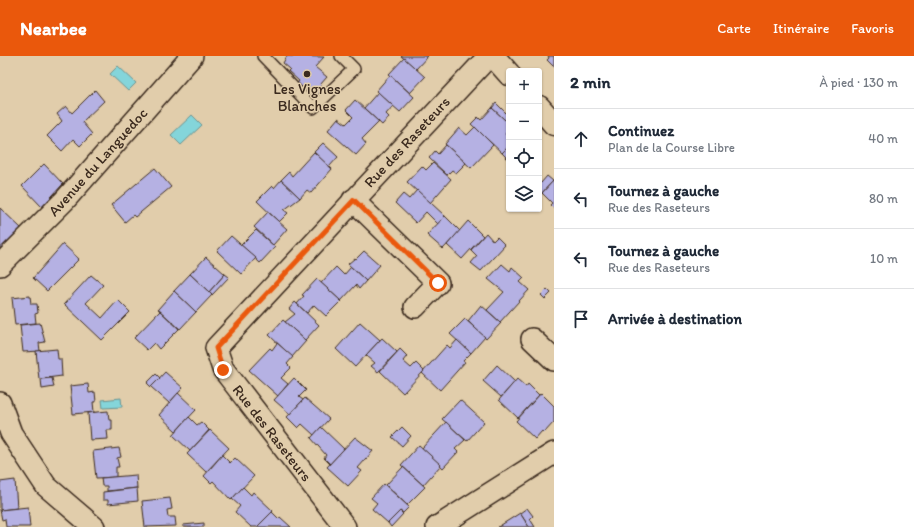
<!DOCTYPE html>
<html lang="fr">
<head>
<meta charset="utf-8">
<style>
  :root { --surface:#fff; --page:#f2f2f3; --text:#1f2937; --muted:#747a83; --line:#e0e1e3; --accent:#ea580c }
  body { margin:0; font-family:Itim,sans-serif; background:var(--page); color:var(--text) }
  .controls { position:absolute; right:12px; top:12px; display:grid; overflow:hidden; border-radius:4px; box-shadow:0 1px 3px #0004 }
  .controls button { width:36px; height:36px; display:grid; place-items:center; padding:0; border:0; border-bottom:1px solid var(--line); background:var(--surface); color:var(--text); font:20px sans-serif }
  .stop { position:absolute; width:12px; height:12px; margin:-9px; border:3px solid #ea580c; border-radius:50%; background:#fff }
  .stop.end { background:#ea580c; border-color:#fff; box-shadow:0 1px 4px #0008 }
  .list { margin:0; padding:0; list-style:none }
  h2 { display:flex; justify-content:space-between; align-items:center; height:52px; margin:0; padding:0 16px; font-size:17px }
  h2 small { font-size:13px; font-weight:400; color:var(--muted) }
  .list li { display:grid; grid-template-columns:26px 1fr auto; gap:12px; align-items:center; box-sizing:border-box; height:60px; padding:0 16px; border-top:1px solid var(--line) }
  .list b { display:block; font-size:15px; white-space:nowrap }
  .list p { margin:0; font-size:13px; white-space:nowrap; color:var(--muted) }
  .list em { font-size:13px; font-style:normal; color:var(--muted) }
  .icon { flex:none; width:22px; height:22px; fill:none; stroke:currentColor; stroke-width:2; stroke-linecap:round; stroke-linejoin:round }
  .map { position:relative; flex:none; width:554px; height:471px; overflow:hidden }
  header { display:flex; align-items:center; gap:24px; box-sizing:border-box; height:56px; padding:0 20px; background:var(--accent); color:#fff }
  header strong { font-size:19px }
  nav { display:flex; gap:22px; margin-inline-start:auto; font-size:14px }
  main { display:flex }
  aside { flex:1; background:var(--surface) }
  .map>svg:first-child { display:block }
</style>
</head>
<body>
<header>
<strong>Nearbee</strong>
<nav><a>Carte</a><a>Itinéraire</a><a>Favoris</a></nav>
</header>
<main>
<div class="map">
<svg width="554" height="471" viewBox="0 0 554 471">
  <rect width="100%" height="100%" fill="#e1cdab"/>
  <filter id="ink" filterUnits="userSpaceOnUse"><feTurbulence type="fractalNoise" baseFrequency=".025" numOctaves="2"/><feDisplacementMap in="SourceGraphic" scale="8" xChannelSelector="R" yChannelSelector="G"/><feConvolveMatrix kernelMatrix="1 2 1 2 8 2 1 2 1" color-interpolation-filters="sRGB"/></filter>
  <g filter="url(#ink)">
    <g fill="#84d5da" stroke="#67918f">
      <path d="M118,10L136,27L128,35L110,18Z"/>
      <path d="M192,59L202,69L181,89L171,79Z"/>
      <path d="M121,342L122,351L103,352L102,344Z"/>
    </g>
    <g fill="#b5b1e3" stroke="#3b2a1e">
      <path d="M287,0L324,1L315,11L327,21L320,29L325,33L316,43L305,33L301,37L294,31L299,25L288,15L290,13L283,7Z"/>
      <path d="M401,0H428L416,13Z"/>
      <path d="M548,0H554V11L547,4L549,2Z"/>
      <path d="M404,2L425,21L410,37L389,18Z"/>
      <path d="M390,19L414,41L400,56L376,35Z"/>
      <path d="M95,34L104,45L82,66L92,78L80,90L73,83L62,95L47,80L62,65L57,58L66,50L72,57Z"/>
      <path d="M378,36L393,50L386,58L389,61L382,69L364,52Z"/>
      <path d="M355,44L379,66L362,83L366,88L356,99L328,74L338,62L346,68L353,61L346,54Z"/>
      <path d="M496,47L509,60L505,64L492,52Z"/>
      <path d="M492,52L505,64L509,60V74L505,78L509,81V90L502,97L471,68L478,61L481,64Z"/>
      <path d="M475,71L493,89L471,112L445,88L459,72L467,79Z"/>
      <path d="M323,87L338,101L329,111L314,96Z"/>
      <path d="M446,89L466,107L456,117L452,114L447,119L429,102L435,95L438,98Z"/>
      <path d="M509,90V104L502,97Z"/>
      <path d="M314,96L332,113L311,137L307,134L300,142L281,124L289,116L292,120Z"/>
      <path d="M433,107L451,123L430,147L407,126L422,110L426,114Z"/>
      <path d="M44,108L63,128L42,151L22,130Z"/>
      <path d="M155,112L171,131L135,161L133,159L125,166L111,149Z"/>
      <path d="M547,120L553,125L539,140V125L541,127Z"/>
      <path d="M281,124L300,142L284,154L288,157L279,166L257,145L272,130L274,132Z"/>
      <path d="M554,124V153L550,149L552,147L542,137Z"/>
      <path d="M417,134L445,160L438,168L426,156L416,167L395,147L403,138L409,143Z"/>
      <path d="M0,152L22,173L0,196Z"/>
      <path d="M268,156L287,173L273,189L254,171Z"/>
      <path d="M445,160L460,175L443,193L427,179Z"/>
      <path d="M468,165L483,180L462,203L447,189Z"/>
      <path d="M256,174L275,191L260,207L241,189Z"/>
      <path d="M486,177L493,185L497,181L505,189L481,215L471,207L477,200L471,194Z"/>
      <path d="M231,180L256,202L241,218L217,195Z"/>
      <path d="M63,188L79,203L47,235L33,222Z"/>
      <path d="M364,195L380,209L366,225L348,208L355,202L356,203Z"/>
      <path d="M206,201L225,218L209,236L190,218Z"/>
      <path d="M502,208L510,215L512,211L524,222L520,226L529,234L500,266L487,254L504,236L488,223Z"/>
      <path d="M336,211L344,219L351,211L366,225L359,233L356,229L341,245L321,227Z"/>
      <path d="M190,218L212,239L196,256L174,235Z"/>
      <path d="M225,218L229,221L212,239L209,236Z"/>
      <path d="M91,219L103,229L86,247L102,262L118,244L130,256L102,284L64,248Z"/>
      <path d="M317,223L341,245L326,260L314,249L307,257L297,248L304,240L302,239Z"/>
      <path d="M547,233L551,237L545,243L541,239Z"/>
      <path d="M174,235L196,256L180,273L158,253Z"/>
      <path d="M30,240L31,248H37L38,257L35,258L36,267L15,269L12,242Z"/>
      <path d="M295,246L319,269L305,284L285,266L295,258L289,253Z"/>
      <path d="M481,249L501,267L486,283L468,265Z"/>
      <path d="M160,255L179,273L159,293L154,287L147,294L134,282Z"/>
      <path d="M465,263L485,281L471,297L450,278Z"/>
      <path d="M283,264L306,285L292,301L269,279Z"/>
      <path d="M360,266L380,284L355,311L336,293Z"/>
      <path d="M40,267L45,286L39,287L40,295L23,296L20,269Z"/>
      <path d="M382,282L397,296L378,316L371,310L375,307L366,299Z"/>
      <path d="M457,284L471,297L463,305L465,306L440,334L422,317L447,289L450,292Z"/>
      <path d="M277,287L293,301L287,308L291,312L281,322L288,328L278,340L249,314L270,292L272,294Z"/>
      <path d="M57,293L58,303H61L62,320L39,323L36,295Z"/>
      <path d="M400,293L407,300L403,305L411,312L416,307L424,315L403,337L380,315Z"/>
      <path d="M497,309L515,326L501,341L483,325Z"/>
      <path d="M165,316L183,332L169,347L151,331Z"/>
      <path d="M156,318L160,322L151,331L147,327Z"/>
      <path d="M52,322L54,331L42,333L41,323Z"/>
      <path d="M294,322L306,334L299,341L303,344L290,358L274,344Z"/>
      <path d="M517,323L526,331L528,328L539,339L518,362L499,344Z"/>
      <path d="M88,328L89,337L95,336L96,346H93L94,356L73,358L70,330Z"/>
      <path d="M178,337L196,354L176,375L159,359Z"/>
      <path d="M541,337L554,350V366L544,377L542,375L535,383L516,365Z"/>
      <path d="M305,342L329,363L314,379L302,368L298,372L287,361Z"/>
      <path d="M460,344L484,366L467,385L442,363Z"/>
      <path d="M108,355L109,364H112V374H107L108,383L90,384L88,357Z"/>
      <path d="M189,361L197,369L201,366L209,374L190,395L173,379Z"/>
      <path d="M446,366L465,384L455,393L458,396L443,412L422,392Z"/>
      <path d="M321,371L344,393L330,408L324,402L326,399L311,382Z"/>
      <path d="M402,371L411,380L402,390L392,381Z"/>
      <path d="M210,374L229,392L206,416L187,398Z"/>
      <path d="M355,381L373,395L358,412L362,415L348,430L327,411Z"/>
      <path d="M419,389L441,409L423,429L401,409Z"/>
      <path d="M119,392L121,401L117,402L119,411H116V421L96,422L93,395Z"/>
      <path d="M222,399L230,407L235,402L254,420L231,444L213,425L211,427L204,420Z"/>
      <path d="M403,411L425,431L407,449L386,429Z"/>
      <path d="M136,419L137,432L107,435V430H102L101,422Z"/>
      <path d="M15,424L17,452L0,454V426Z"/>
      <path d="M384,428L409,451L403,457L400,455L388,467L372,453L377,447L371,442Z"/>
      <path d="M243,431L251,439L253,436L273,455L257,471H251L235,456L240,450L232,443Z"/>
      <path d="M137,432L138,445L108,448V444H103V436Z"/>
      <path d="M170,442L172,453L167,454L168,461H175L176,470L145,471L142,445Z"/>
      <path d="M28,451L30,471H6L5,463L2,464L0,454Z"/>
      <path d="M527,452L533,460L530,463L535,471H529L520,457Z"/>
      <path d="M400,455L403,458L391,471L388,467Z"/>
      <path d="M272,456L279,463L280,461L291,471H257Z"/>
      <path d="M520,457L529,471H498Z"/>
      <path d="M204,467V471H183V469Z"/>
    </g>
    <g fill="none" stroke-linecap="round" stroke-linejoin="round">
      <defs>
        <path id="lane" d="M263,0L313,52L354,13L341,0"/>
        <g id="street">
          <path d="M353,144L438,227L415,251"/>
          <path d="M0,209L64,145L192,0"/>
          <path d="M532,283L554,304"/>
          <path d="M0,347L11,377L46,430L94,471"/>
          <path d="M345,471L223,313L216,292L489,0"/>
          <path d="M437,471L554,397"/>
        </g>
        <g id="secondary">
          <path d="M493,0L509,18"/>
          <path d="M539,51L554,68"/>
        </g>
      </defs>
      <use href="#lane" stroke="#3b2a1e" stroke-width="14"/>
      <use href="#street" stroke="#3b2a1e" stroke-width="24"/>
      <use href="#secondary" stroke="#3b2a1e" stroke-width="25"/>
      <use href="#lane" stroke="#e1cdab" stroke-width="11"/>
      <use href="#street" stroke="#e1cdab" stroke-width="21"/>
      <use href="#secondary" stroke="#e1cdab" stroke-width="22"/>
    </g>
  </g>
  <g fill="none" stroke-linecap="round" stroke-linejoin="round" filter="url(#ink)">
    <path stroke="#ea580c" stroke-width="5" d="M223,314L216,292L354,144L438,227"/>
  </g>
  <circle fill="#3b2a1e" stroke="#e1cdab" stroke-width="1.5" cx="307" cy="18" r="4"/>
  <g text-anchor="middle" dominant-baseline="central" stroke-width="3" stroke-linejoin="round" paint-order="stroke">
    <g font-size="15" fill="#3b2a1e" stroke="#e1cdab">
      <text x="307" y="33">Les Vignes<tspan x="307" dy="17">Blanches</tspan></text>
    </g>
    <g font-size="15" fill="#3b2a1e" stroke="#e1cdab">
      <text transform="translate(407 86) rotate(-47)">Rue des Raseteurs</text>
      <text transform="translate(98 106) rotate(-48)">Avenue du Languedoc</text>
      <text transform="translate(272 377) rotate(52)">Rue des Raseteurs</text>
    </g>
  </g>
</svg>
<div class="controls">
<button>+</button>
<button>−</button>
<button><svg class="icon" aria-label="locate" viewBox="0 0 24 24"><circle cx="12" cy="12" r="6"/><path d="M12 2v4M12 18v4M2 12h4M18 12h4"/></svg></button>
<button><svg class="icon" aria-label="layers" viewBox="0 0 24 24"><path d="M12 4l9 5-9 5-9-5zM3 14l9 5 9-5"/></svg></button>
</div>
<div class="stop" style="left:438px;top:227px"></div>
<div class="stop end" style="left:223px;top:314px"></div>
</div>
<aside>
<h2>2 min<small>À pied · 130 m</small></h2>
<ul class="list">
<li><svg class="icon" aria-label="ahead" viewBox="0 0 24 24"><path d="M12 20V5M6 11l6-6 6 6"/></svg><div><b>Continuez</b><p>Plan de la Course Libre</p></div><em>40 m</em></li>
<li><svg class="icon" aria-label="left" viewBox="0 0 24 24"><path d="M17 20v-9H6M10 6l-5 5 5 5"/></svg><div><b>Tournez à gauche</b><p>Rue des Raseteurs</p></div><em>80 m</em></li>
<li><svg class="icon" aria-label="left" viewBox="0 0 24 24"><path d="M17 20v-9H6M10 6l-5 5 5 5"/></svg><div><b>Tournez à gauche</b><p>Rue des Raseteurs</p></div><em>10 m</em></li>
<li><svg class="icon" aria-label="arrive" viewBox="0 0 24 24"><path d="M6 21V4h12l-3 4 3 4H6"/></svg><div><b>Arrivée à destination</b></div></li>
</ul>
</aside>
</main>
</body>
</html>
